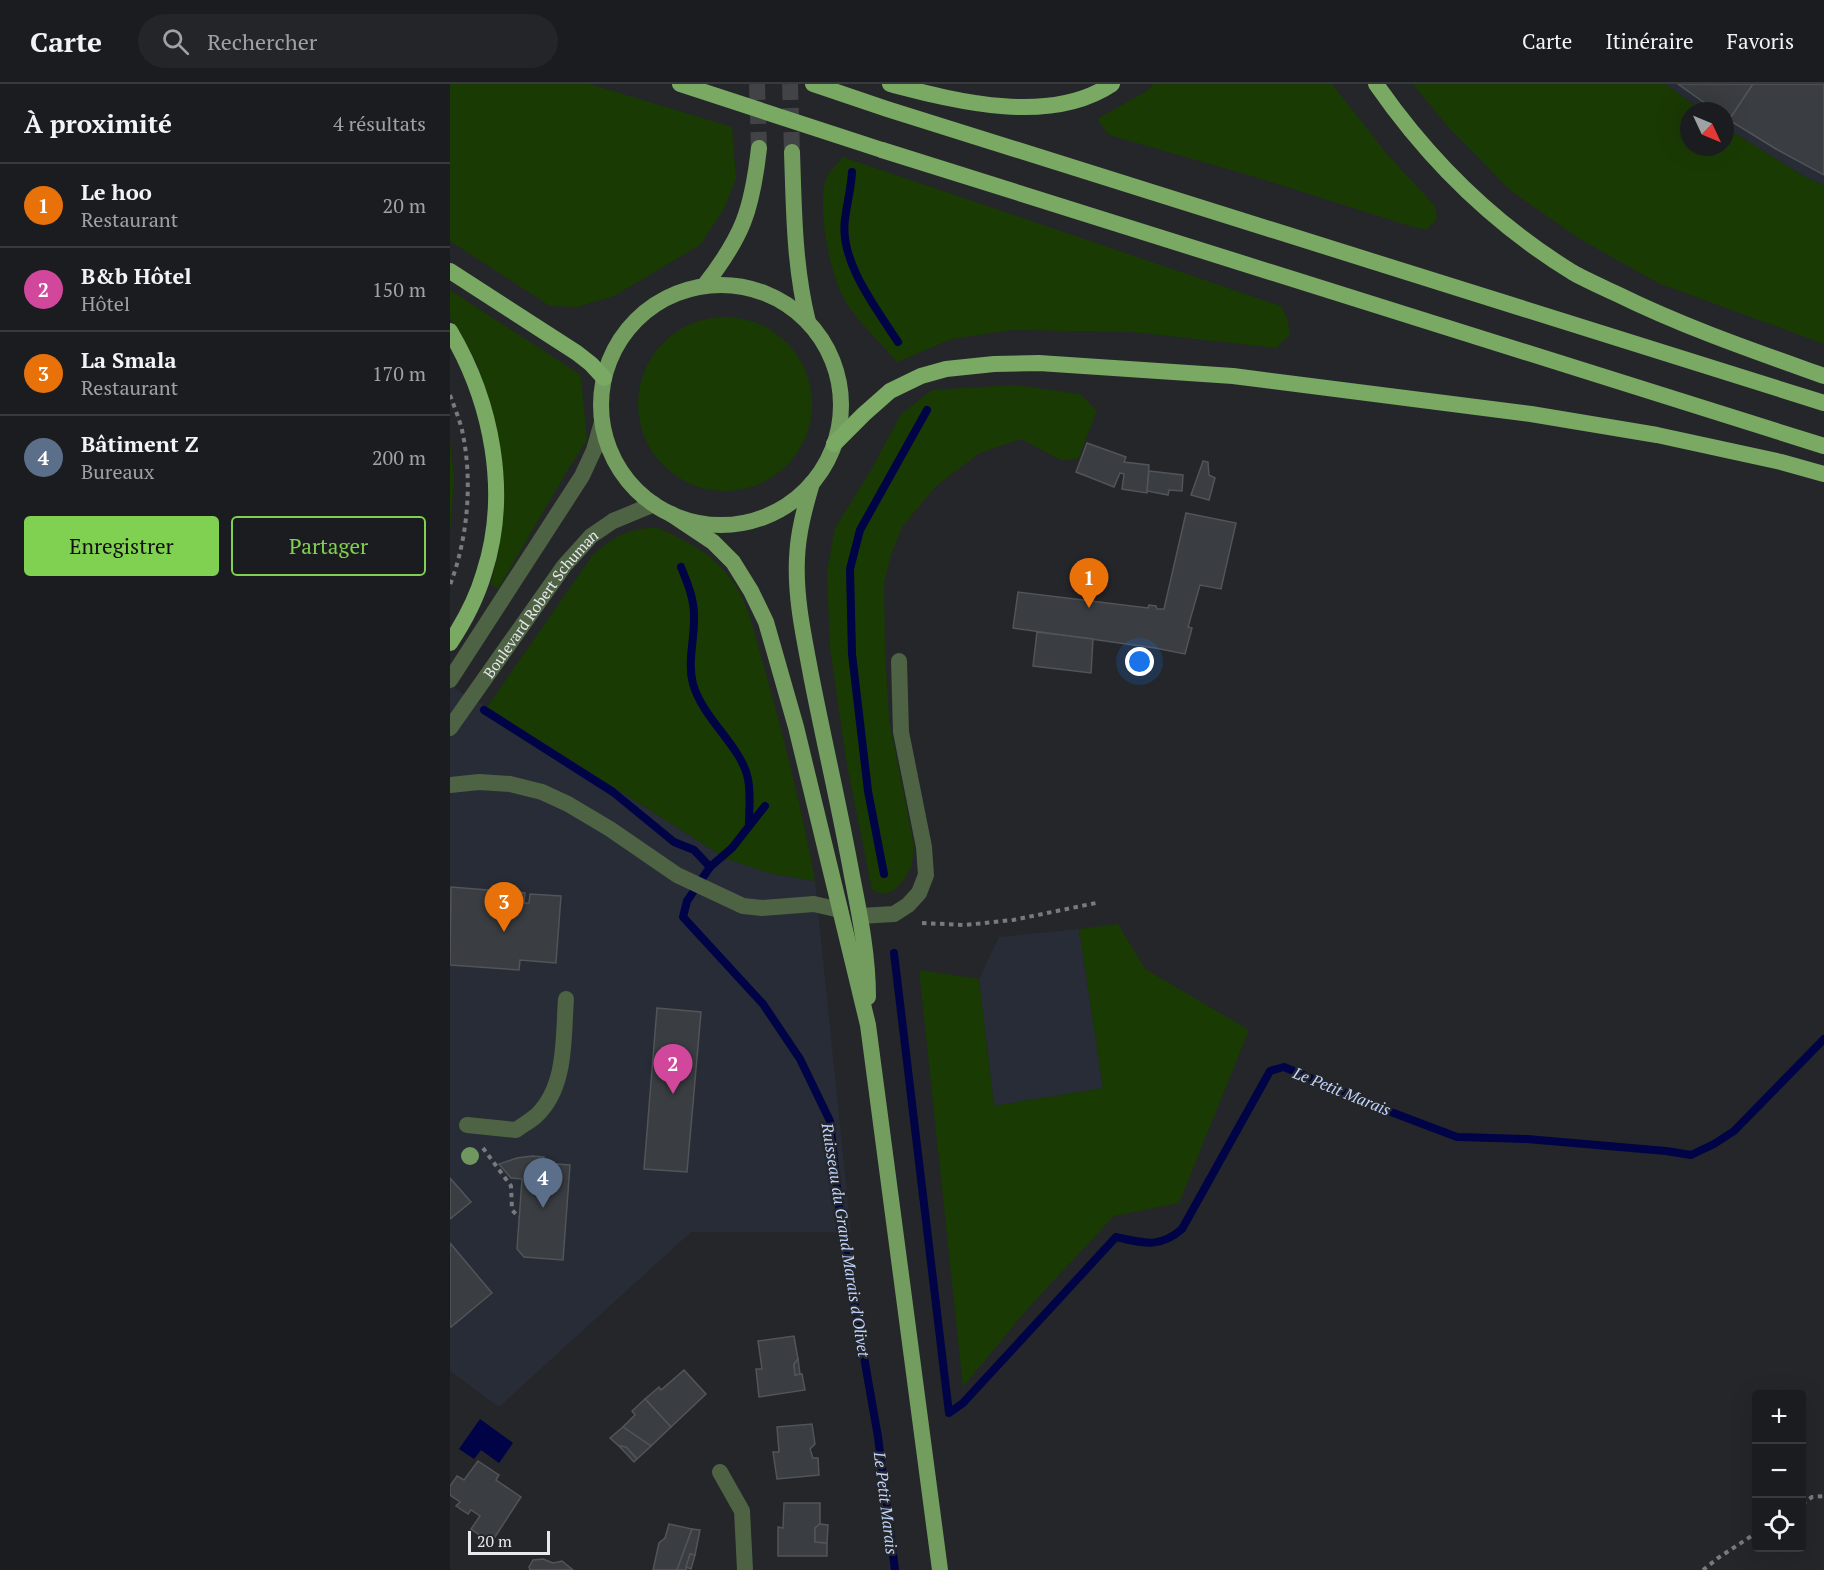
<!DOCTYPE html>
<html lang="fr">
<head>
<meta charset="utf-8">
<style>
  :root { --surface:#1b1c20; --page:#242529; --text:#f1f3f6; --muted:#a0a1a5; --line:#393a3e; --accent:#80d051 }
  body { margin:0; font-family:"PT Serif",serif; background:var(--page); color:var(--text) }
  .controls { position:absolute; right:18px; bottom:18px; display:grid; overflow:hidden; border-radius:6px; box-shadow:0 6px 24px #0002 }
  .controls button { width:54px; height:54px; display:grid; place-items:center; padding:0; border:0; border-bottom:2px solid var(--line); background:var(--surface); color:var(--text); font:30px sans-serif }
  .compass { position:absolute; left:1230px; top:18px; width:54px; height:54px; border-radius:50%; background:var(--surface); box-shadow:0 6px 24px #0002; rotate:134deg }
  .scale { position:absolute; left:18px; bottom:15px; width:82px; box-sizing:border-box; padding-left:6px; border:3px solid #e8e9ec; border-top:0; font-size:16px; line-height:21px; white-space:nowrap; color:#e8e9ec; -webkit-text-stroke:4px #24262a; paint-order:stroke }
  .you { position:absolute; left:690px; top:578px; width:21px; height:21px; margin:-15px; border:4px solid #fff; border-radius:50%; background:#1a73e8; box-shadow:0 0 0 9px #1a73e833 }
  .badge { display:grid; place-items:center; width:39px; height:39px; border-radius:50%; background:var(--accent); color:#fff; font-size:20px; font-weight:700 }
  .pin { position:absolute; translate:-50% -50px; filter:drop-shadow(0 2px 3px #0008) }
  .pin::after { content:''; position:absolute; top:32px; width:21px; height:18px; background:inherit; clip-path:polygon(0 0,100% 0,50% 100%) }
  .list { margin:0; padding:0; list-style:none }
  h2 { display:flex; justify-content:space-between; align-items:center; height:78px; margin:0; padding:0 24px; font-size:26px }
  h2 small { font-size:20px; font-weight:400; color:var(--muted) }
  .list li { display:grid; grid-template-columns:39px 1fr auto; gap:18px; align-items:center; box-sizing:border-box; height:84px; padding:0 24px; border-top:2px solid var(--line) }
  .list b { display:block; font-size:22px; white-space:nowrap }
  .list p { margin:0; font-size:20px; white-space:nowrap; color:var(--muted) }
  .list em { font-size:20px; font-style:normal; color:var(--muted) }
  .actions { display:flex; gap:12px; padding:18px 24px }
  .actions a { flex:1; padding:14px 0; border:2px solid var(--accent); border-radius:6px; text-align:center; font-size:21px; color:var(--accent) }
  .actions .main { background:var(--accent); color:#111 }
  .icon { flex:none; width:33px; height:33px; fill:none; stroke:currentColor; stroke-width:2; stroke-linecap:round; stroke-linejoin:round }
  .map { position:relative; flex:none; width:1374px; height:1486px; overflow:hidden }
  header { display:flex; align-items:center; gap:36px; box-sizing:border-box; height:84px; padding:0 30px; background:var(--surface); border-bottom:2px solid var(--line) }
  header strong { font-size:28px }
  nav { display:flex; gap:33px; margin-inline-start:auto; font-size:21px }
  .search { width:420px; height:54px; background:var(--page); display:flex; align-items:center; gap:15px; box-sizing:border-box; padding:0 21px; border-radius:33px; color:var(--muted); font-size:22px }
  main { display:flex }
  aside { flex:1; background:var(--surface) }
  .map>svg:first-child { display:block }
</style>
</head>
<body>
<header>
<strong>Carte</strong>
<div class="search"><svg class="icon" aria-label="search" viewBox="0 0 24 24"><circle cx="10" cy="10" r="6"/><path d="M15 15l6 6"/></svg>Rechercher</div>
<nav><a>Carte</a><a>Itinéraire</a><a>Favoris</a></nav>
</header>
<main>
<aside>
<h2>À proximité<small>4 résultats</small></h2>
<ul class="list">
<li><span class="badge" style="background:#e8710a">1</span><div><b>Le hoo</b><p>Restaurant</p></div><em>20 m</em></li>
<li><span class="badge" style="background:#d1479c">2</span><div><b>B&amp;b Hôtel</b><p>Hôtel</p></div><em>150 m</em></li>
<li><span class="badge" style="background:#e8710a">3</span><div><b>La Smala</b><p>Restaurant</p></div><em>170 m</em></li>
<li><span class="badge" style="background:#5c6f8a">4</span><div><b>Bâtiment Z</b><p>Bureaux</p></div><em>200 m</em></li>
</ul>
<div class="actions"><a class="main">Enregistrer</a><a>Partager</a></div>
</aside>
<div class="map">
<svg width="1374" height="1486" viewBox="0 0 1374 1486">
  <rect width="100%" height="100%" fill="#24262a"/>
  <g fill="#272c36">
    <path d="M1215,0H1374V101L1357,94L1275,43V27H1253Z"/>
    <path d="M0,602L37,623L277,775L319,789L365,797L401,1148H241L49,1323L0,1287Z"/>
    <path d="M629,845L653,1004L544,1022L529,895L549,853Z"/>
  </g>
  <g fill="#1a3a04">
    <path d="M0,0H140L282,43L286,95L274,125L250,161L164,212L127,223L100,222L0,157Z"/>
    <path d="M704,0H882L936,69L985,122L987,134L977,146L963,143L805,93L659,51L647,35L695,8Z"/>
    <path d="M963,0H1215L1253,27H1239V63H1275V43L1357,94L1374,101V260L1208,199L1128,154L1060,106L999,44Z"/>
    <path d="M393,73L831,222L837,234L840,251L826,264L682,248L560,246L502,255L447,278C431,259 401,231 391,209C379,182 367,124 376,95C378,88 388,80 393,73Z"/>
    <path d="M0,206L131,291L137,356L117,387L48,505L41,500L49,464L54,402L48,354L39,315L26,278L0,233Z"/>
    <circle cx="275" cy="320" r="87"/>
    <path d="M564,301L630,310L647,327L628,375L611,376L571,355L530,369L486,402L452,443L441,471L434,499L435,567L439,635L464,762C463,769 463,776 461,782C455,798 438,819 422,805L397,681L380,564L377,487L385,444L421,386L451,330L482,306Z"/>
    <path d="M0,355L4,394L0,449Z"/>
    <path d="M205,443C232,454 258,467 277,490C299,516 305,552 314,583C334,654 352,725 365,797L319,789L277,775L37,623L142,472C165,451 174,447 205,443Z"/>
    <path d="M668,840L695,885L799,946L729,1119L664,1132L579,1223L513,1303L469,886L529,895L544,1022L653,1004L629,845Z"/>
  </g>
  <path fill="#000345" d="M30,1335L63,1359L49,1379L31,1366L24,1375L9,1365Z"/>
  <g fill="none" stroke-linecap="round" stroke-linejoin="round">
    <g stroke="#000345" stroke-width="8">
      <path d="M402,88C401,105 397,119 395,135C389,177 426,224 448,258"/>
      <path d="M231,483C237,498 244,514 244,531C245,555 237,577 243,600C253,635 292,663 298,695C301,709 299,727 299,741"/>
      <path d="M34,626L163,708L224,758L244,766L260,783"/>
      <path d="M315,722L282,764L260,783L237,817L233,833L313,920L350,975L380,1037L391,1141L428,1353L445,1486"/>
      <path d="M434,790L418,707L402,570L400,485L410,446L477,326"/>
      <path d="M444,869L499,1329L513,1319L666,1153C693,1159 709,1165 732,1145L820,987L834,983L941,1028L1007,1053L1077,1055L1216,1067L1241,1071L1264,1060L1284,1047L1374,955"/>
    </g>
  </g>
  <g fill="#3a3d41" stroke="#515458" stroke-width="1.5">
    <path d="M1228,0H1303L1279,36L1275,33V27H1266Z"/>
    <path d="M1303,0H1374V91L1326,65L1279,36Z"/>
    <path d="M637,359L676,373L674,378L699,381L697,409L672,405L674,390L670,389L664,403L626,388Z"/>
    <path d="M753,377L758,378L759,391L765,394L759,416L741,411Z"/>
    <path d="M699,387L733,391L732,407L719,406L718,411L697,407Z"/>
    <path d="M736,429L786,439L771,505L750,501L738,543L742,544L735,570L705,564L563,544L568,508L698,524L699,521L706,522L707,525H714Z"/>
    <path d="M587,548L643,555L641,589L583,582Z"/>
    <path d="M1,803L75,809L74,819H79L80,810L111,812L106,879L70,876L69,886L0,881Z"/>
    <path d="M207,924L251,928L237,1088L194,1085Z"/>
    <path d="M82,1072L94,1073V1079L120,1081L113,1176L74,1173L67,1165L72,1095L61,1094L49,1080L67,1074Z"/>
    <path d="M0,1094L21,1118L0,1135Z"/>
    <path d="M0,1159L42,1209L1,1243L0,1241Z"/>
    <path d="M344,1252L348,1275L344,1280L345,1291L352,1290L355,1306L309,1313L306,1285H312L308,1257Z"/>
    <path d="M348,1275L350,1290L345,1291L344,1280Z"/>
    <path d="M234,1286L256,1310L221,1343L195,1315L209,1303L211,1306Z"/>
    <path d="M195,1315L221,1343L201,1362L173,1343L185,1331L182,1327Z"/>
    <path d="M362,1340L365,1360L360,1365L363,1374H368L369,1391L327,1395L323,1368H329L327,1343Z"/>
    <path d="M173,1343L201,1362L187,1375L176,1363L169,1362L160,1354Z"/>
    <path d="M169,1362L176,1363L187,1375L184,1378Z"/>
    <path d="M28,1377L49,1391L46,1396L71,1413L41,1459L21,1445L30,1432L21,1426L18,1430L6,1422L10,1418L0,1411V1402L7,1392L14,1396Z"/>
    <path d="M334,1419H370V1440L365,1444V1458L377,1459V1472H328V1443L333,1444Z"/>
    <path d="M219,1440L242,1445L227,1486H203L209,1459L215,1454Z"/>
    <path d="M370,1440L378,1441L377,1459L365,1458V1444Z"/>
    <path d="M242,1445L250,1446L245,1471L240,1470L236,1486H227Z"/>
    <path d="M240,1470L245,1471L241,1485L236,1483Z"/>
    <path d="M93,1475L103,1479L112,1477L123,1486H80L79,1483L83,1476Z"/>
  </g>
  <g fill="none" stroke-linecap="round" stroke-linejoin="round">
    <g stroke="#414347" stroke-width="16" stroke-dasharray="16 8" stroke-linecap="butt">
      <path d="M307,0L309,64"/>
      <path d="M340,0L342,68"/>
    </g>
    <g stroke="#787a7d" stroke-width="4" stroke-dasharray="4.5 4.5" stroke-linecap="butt">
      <path d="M0,311C4,322 9,334 12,346C23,396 18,454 0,501"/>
      <path d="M472,839L515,841L563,836L646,819"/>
      <path d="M33,1064L61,1102L62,1126L69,1133"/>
      <path d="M1352,1420L1362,1413L1374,1412"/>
      <path d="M1253,1486L1268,1474L1306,1449"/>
    </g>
    <g stroke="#4e6244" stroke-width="16">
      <path d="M410,832L444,830L458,821L469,809L476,791L474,763L451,648L449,577"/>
      <path d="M17,1041L66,1046C73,1041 80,1037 86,1032C117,1003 113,954 116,915"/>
      <path d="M270,1388L292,1427L295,1486"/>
    </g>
    <g stroke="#4e6244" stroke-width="16">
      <path d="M0,596L132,392L144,366L152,338"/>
      <path id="s1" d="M0,644L114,482L141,452L163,437L204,420"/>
      <path d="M0,701L29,698L60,700L92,708L118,720L160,745L227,791L293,822L312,824L364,820L390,826"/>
    </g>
    <g stroke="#739d5e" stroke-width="16">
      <path d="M342,68C344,126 344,182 358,238"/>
      <circle cx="271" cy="321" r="120"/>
      <path d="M254,202C293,152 302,126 309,64"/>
      <path d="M362,399C355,423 348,448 347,474C345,514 354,553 361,591C374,658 390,725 402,792C410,832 418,872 418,913"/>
      <path d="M221,430L263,458L283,478L301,507L316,538L346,643L418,941L490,1486"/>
    </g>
    <g stroke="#7aa963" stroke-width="16">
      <path d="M363,0L437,25L1374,319"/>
      <path d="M440,0C506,17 599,42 662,0"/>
      <path d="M926,0C978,75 1044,140 1122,188C1136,196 1152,203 1167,210C1234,243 1304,267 1374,292"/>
      <path d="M432,66L1374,362"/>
      <path d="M0,187L127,269L141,280L154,294"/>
      <path d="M0,247C42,318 60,409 34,489C27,513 14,538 0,559"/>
      <path d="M384,360L414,330L440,307L471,292L496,285L544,280L589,279L783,292L1081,330L1207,351L1331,378L1374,390"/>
    </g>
    <path stroke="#7aa963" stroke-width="16" d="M230,0L432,66"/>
  </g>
  <circle fill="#719660" cx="20" cy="1072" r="9"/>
  <g text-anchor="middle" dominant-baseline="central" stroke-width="5" stroke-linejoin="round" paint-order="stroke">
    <g font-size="15" fill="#e8e9ec" stroke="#24262a">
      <text stroke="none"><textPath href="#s1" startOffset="154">Boulevard Robert Schuman</textPath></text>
    </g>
    <g font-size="16" font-style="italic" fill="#c0d5fd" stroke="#24262a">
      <text transform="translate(892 1007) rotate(22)">Le Petit Marais</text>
      <text transform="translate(396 1156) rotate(81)">Ruisseau du Grand Marais d'Olivet</text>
      <text transform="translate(436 1419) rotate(83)">Le Petit Marais</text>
    </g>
  </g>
</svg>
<div class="controls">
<button>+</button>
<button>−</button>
<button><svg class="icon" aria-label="locate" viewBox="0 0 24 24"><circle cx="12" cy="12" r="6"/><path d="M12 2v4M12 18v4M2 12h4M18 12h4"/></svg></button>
</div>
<svg class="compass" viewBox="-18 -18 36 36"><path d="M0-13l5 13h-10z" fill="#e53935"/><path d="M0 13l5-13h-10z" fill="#a0a1a5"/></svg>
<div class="scale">20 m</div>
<div class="you"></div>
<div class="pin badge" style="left:639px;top:524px;background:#e8710a">1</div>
<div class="pin badge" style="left:223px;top:1010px;background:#d1479c">2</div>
<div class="pin badge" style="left:54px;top:848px;background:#e8710a">3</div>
<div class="pin badge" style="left:93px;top:1124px;background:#5c6f8a">4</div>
</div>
</main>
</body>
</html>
